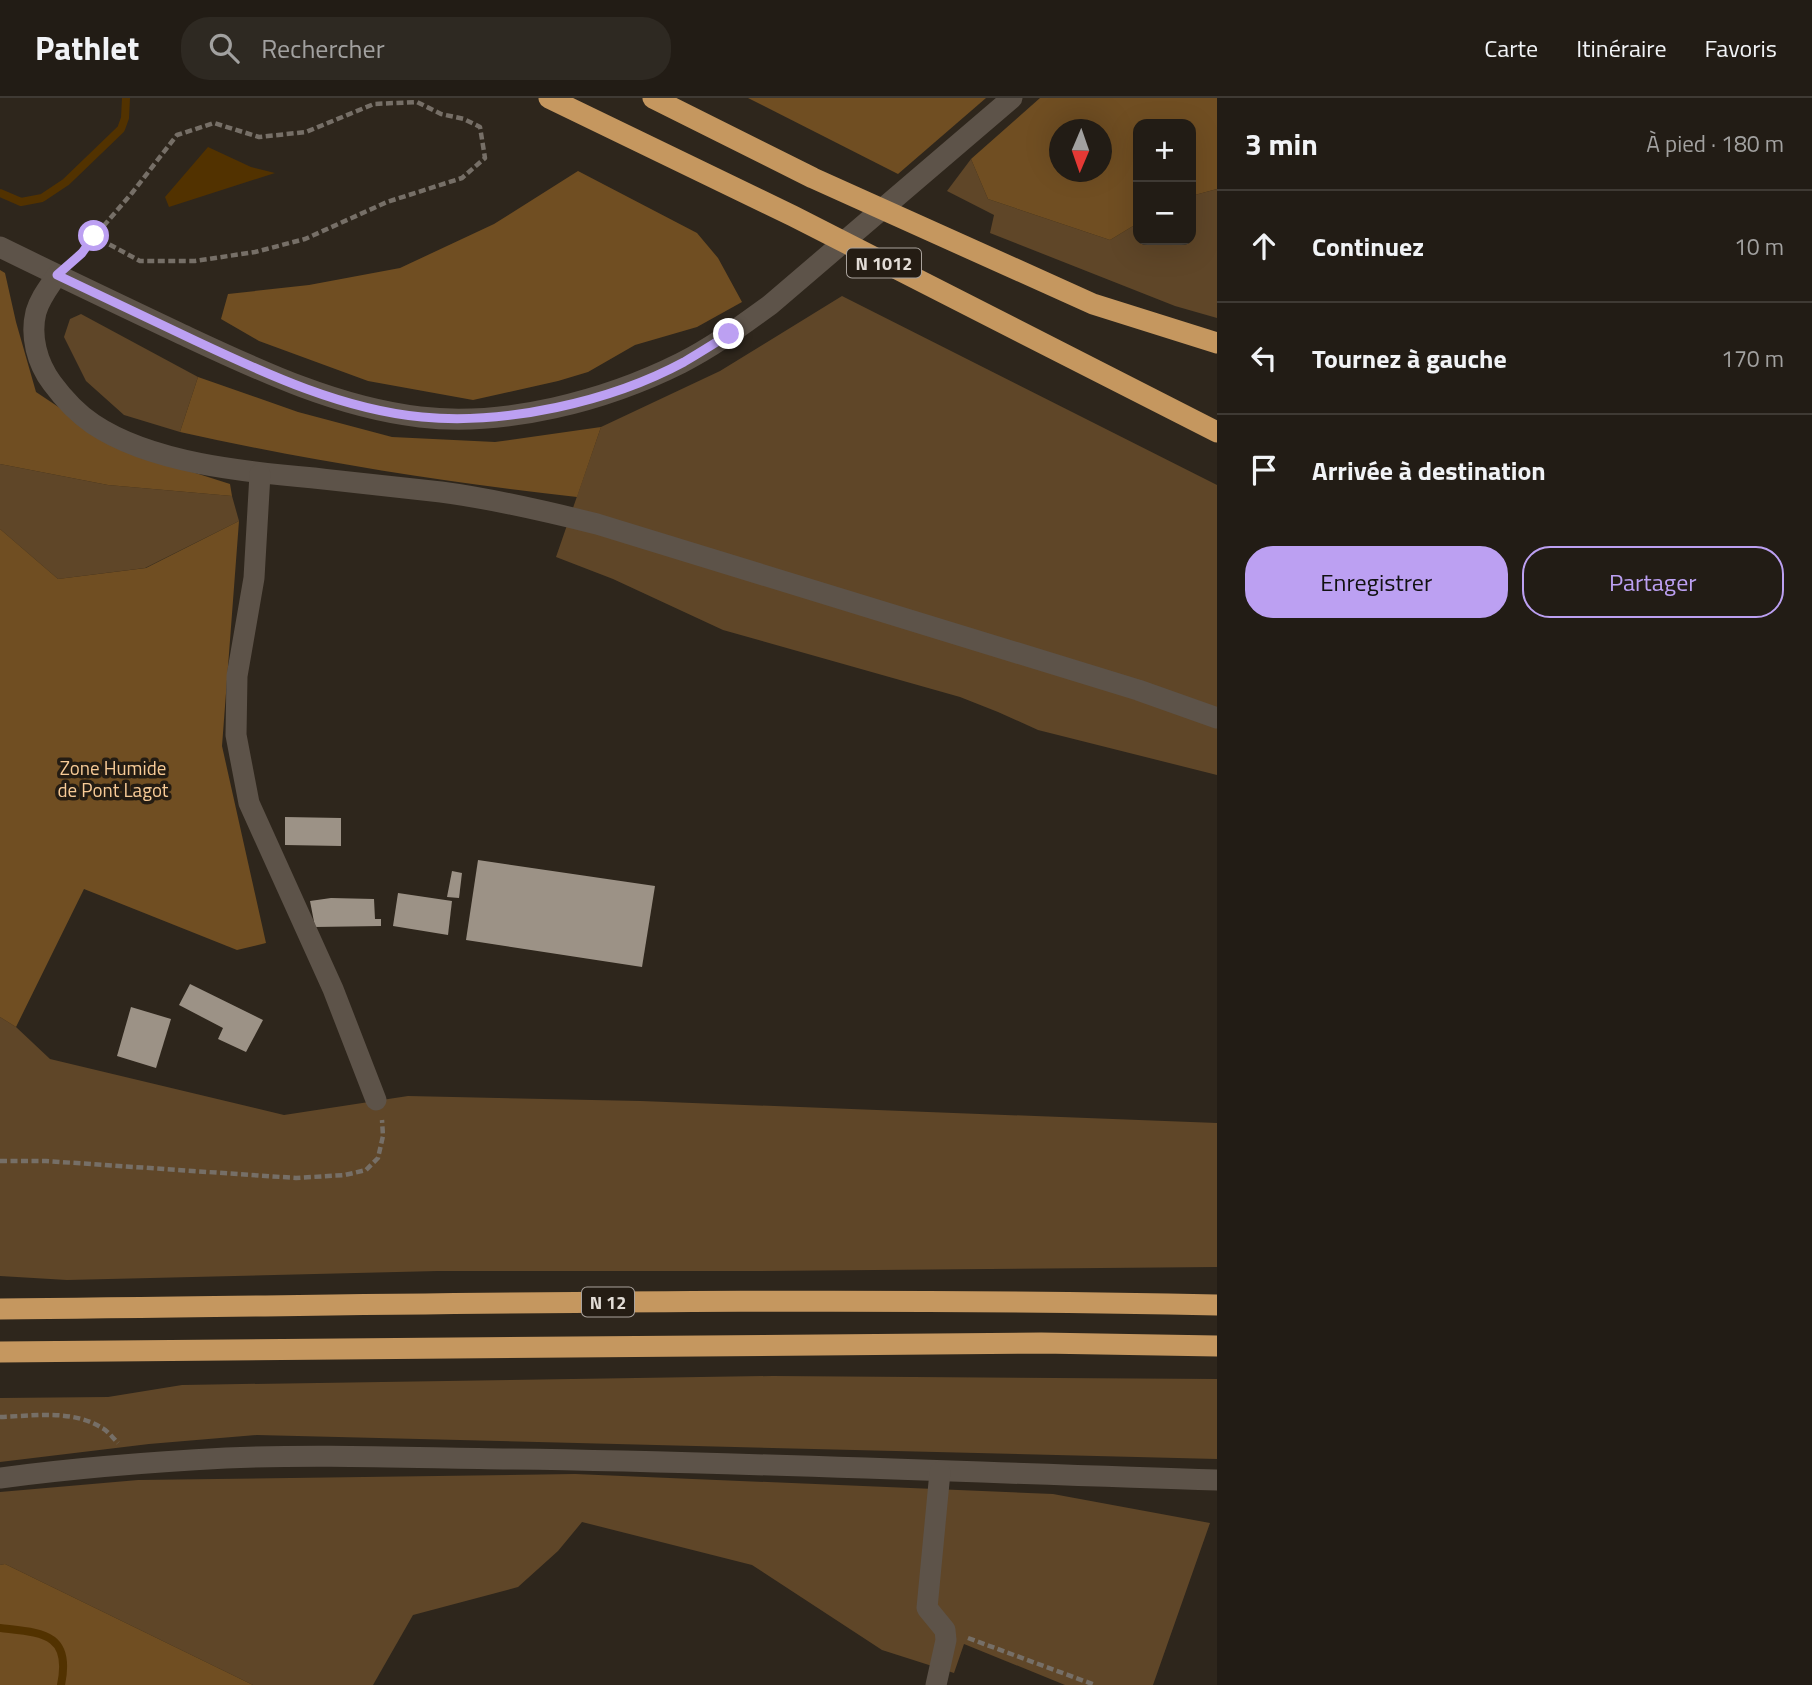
<!DOCTYPE html>
<html lang="fr">
<head>
<meta charset="utf-8">
<style>
  :root { --surface:#221c15; --page:#2e2922; --text:#f1f3f6; --muted:#a2a1a0; --line:#3f3a34; --accent:#bca0f2 }
  body { margin:0; font-family:"Titillium Web",sans-serif; background:var(--page); color:var(--text) }
  .controls { position:absolute; right:21px; top:21px; display:grid; overflow:hidden; border-radius:14px; box-shadow:0 7px 28px #0002 }
  .controls button { width:63px; height:63px; display:grid; place-items:center; padding:0; border:0; border-bottom:2px solid var(--line); background:var(--surface); color:var(--text); font:35px sans-serif }
  .compass { position:absolute; left:1049px; top:21px; width:63px; height:63px; border-radius:50%; background:var(--surface); box-shadow:0 7px 28px #0002; rotate:182deg }
  .stop { position:absolute; width:21px; height:21px; margin:-16px; border:5px solid #bca0f2; border-radius:50%; background:#fff }
  .stop.end { background:#bca0f2; border-color:#fff; box-shadow:0 2px 7px #0008 }
  .list { margin:0; padding:0; list-style:none }
  h2 { display:flex; justify-content:space-between; align-items:center; height:91px; margin:0; padding:0 28px; font-size:30px }
  h2 small { font-size:23px; font-weight:400; color:var(--muted) }
  .list li { display:grid; grid-template-columns:46px 1fr auto; gap:21px; align-items:center; box-sizing:border-box; height:112px; padding:0 28px; border-top:2px solid var(--line) }
  .list b { display:block; font-size:26px; white-space:nowrap }
  .list em { font-size:23px; font-style:normal; color:var(--muted) }
  .actions { display:flex; gap:14px; padding:21px 28px }
  .actions a { flex:1; padding:16px 0; border:2px solid var(--accent); border-radius:28px; text-align:center; font-size:24px; color:var(--accent) }
  .actions .main { background:var(--accent); color:#111 }
  .icon { flex:none; width:38px; height:38px; fill:none; stroke:currentColor; stroke-width:2; stroke-linecap:round; stroke-linejoin:round }
  .map { position:relative; flex:none; width:1217px; height:1587px; overflow:hidden }
  header { display:flex; align-items:center; gap:42px; box-sizing:border-box; height:98px; padding:0 35px; background:var(--surface); border-bottom:2px solid var(--line) }
  header strong { font-size:33px }
  nav { display:flex; gap:38px; margin-inline-start:auto; font-size:24px }
  .search { width:490px; height:63px; background:var(--page); display:flex; align-items:center; gap:18px; box-sizing:border-box; padding:0 24px; border-radius:28px; color:var(--muted); font-size:26px }
  main { display:flex }
  aside { flex:1; background:var(--surface) }
  .map>svg:first-child { display:block }
</style>
</head>
<body>
<header>
<strong>Pathlet</strong>
<div class="search"><svg class="icon" aria-label="search" viewBox="0 0 24 24"><circle cx="10" cy="10" r="6"/><path d="M15 15l6 6"/></svg>Rechercher</div>
<nav><a>Carte</a><a>Itinéraire</a><a>Favoris</a></nav>
</header>
<main>
<div class="map">
<svg width="1217" height="1587" viewBox="0 0 1217 1587">
  <rect width="100%" height="100%" fill="#2e261c"/>
  <g fill="#5f4628">
    <path d="M971,61L988,101L1110,142L1138,125V142H1191V98L1217,91V220L1175,208L990,135L994,117L947,93Z"/>
    <path d="M842,198L1217,387V677L1038,632L998,614L960,599L723,532L613,481L556,459L601,329L720,273Z"/>
    <path d="M81,216L198,279L180,334L124,317L86,283L64,239L70,221Z"/>
    <path d="M0,366L108,387L232,398L239,423L145,470L58,481L0,431Z"/>
    <path d="M0,919L16,929L50,961L284,1017L408,998L641,1003L1217,1025V1169L758,1173H438L67,1182L0,1178Z"/>
    <path d="M772,1278L1217,1281V1361L257,1337L149,1346L0,1364V1300L108,1299L182,1287Z"/>
    <path d="M575,1376L1053,1396L1210,1425L1153,1587H1065L964,1546L954,1575L882,1552L752,1467L582,1424L558,1453L518,1489L413,1517L373,1587H253L5,1466L0,1467V1394L138,1382Z"/>
  </g>
  <g fill="#704e22" fill-rule="evenodd">
    <path d="M748,0H986L898,76Z"/>
    <path d="M1040,0H1217V91L1191,98V26H1138V125L1110,142L988,101L971,61ZM1059,32H1101V74H1059Z"/>
    <path d="M578,73L697,135L718,160L742,204L697,229L635,247L588,274L558,283L473,302L368,283L259,243L221,221L228,196L309,187L400,170L494,126Z"/>
    <path d="M0,172L5,175L16,224L36,294L123,352L230,386L232,398L108,387L0,366Z"/>
    <path d="M198,279L298,314L392,339L495,344L601,329L577,399C443,384 311,363 180,334Z"/>
    <path d="M239,423L222,648L266,845L237,852L84,791L16,929L0,919V431L58,481L146,470Z"/>
    <path d="M5,1466L253,1587H0V1467Z"/>
  </g>
  <path fill="#523200" d="M208,49L251,69L275,75L169,109L165,99Z"/>
  <g fill="none" stroke-linecap="round" stroke-linejoin="round">
    <g stroke="#523200" stroke-width="8">
      <path d="M0,95L21,104L42,100L66,84L121,31L125,20L126,0"/>
      <path d="M0,1530C41,1535 72,1534 61,1587"/>
    </g>
  </g>
  <g fill="#9c9286">
    <path d="M285,719L341,720V748L285,747Z"/>
    <path d="M478,762L655,788L642,869L466,842Z"/>
    <path d="M452,773L462,775L459,800L447,799Z"/>
    <path d="M398,795L452,803L448,837L393,828Z"/>
    <path d="M331,800L374,801L375,821H381V828L315,829L310,803Z"/>
    <path d="M190,886L263,922L246,954L218,941L223,930L179,907Z"/>
    <path d="M131,909L171,921L156,970L117,958Z"/>
  </g>
  <g fill="none" stroke-linecap="round" stroke-linejoin="round">
    <g stroke="#766f67" stroke-width="4.5" stroke-dasharray="7 3.5" stroke-linecap="butt">
      <path d="M76,160L132,95L177,37L214,25L259,39L306,34L374,6L417,4L441,16L464,21L480,29L485,60L462,80L387,104L305,141L255,154L195,163H140L94,138"/>
      <path d="M0,1063H46L296,1080L345,1077L366,1072L378,1060L383,1038L382,1022"/>
      <path d="M0,1319C33,1318 72,1311 102,1330C108,1333 113,1340 118,1345"/>
      <path d="M968,1540L1095,1587"/>
    </g>
    <g stroke="#5d5349" stroke-width="21">
      <path d="M0,149C59,178 118,206 177,234C254,270 334,309 420,319C505,329 605,303 681,265C713,249 741,228 770,207L1012,0"/>
      <path d="M57,177C49,189 40,200 36,214C30,238 37,265 52,285C63,300 77,315 93,326C151,365 245,374 314,380C356,385 398,389 441,394C494,401 545,413 597,426L1138,592L1217,620"/>
      <path d="M260,376L254,480L237,578L236,637L249,705L333,891L376,1002"/>
      <path d="M0,1380C75,1370 150,1364 226,1360C321,1356 418,1360 513,1361C748,1364 982,1375 1217,1382"/>
      <path d="M936,1587L946,1542L945,1532L927,1510L940,1374"/>
    </g>
    <g stroke="#c5975f" stroke-width="21">
      <path d="M549,0L793,118L1217,334"/>
      <path d="M653,0L813,80L1093,206L1217,245"/>
      <path d="M0,1211C406,1207 811,1198 1217,1207"/>
      <path d="M0,1254L1041,1245L1217,1248"/>
    </g>
  </g>
  <g fill="none" stroke-linecap="round" stroke-linejoin="round">
    <path stroke="#bca0f2" stroke-width="9" d="M94,138L82,155L57,177C103,199 150,221 196,243C266,276 344,312 422,319C505,327 610,304 684,264C699,255 714,246 729,236"/>
  </g>
  <g text-anchor="middle" dominant-baseline="central" stroke-width="7" stroke-linejoin="round" paint-order="stroke">
    <g fill="#241c13" stroke="#a9a29c" stroke-width="2">
      <rect x="847" y="150.5" width="74" height="29" rx="5"/>
      <rect x="582" y="1189.5" width="52" height="29" rx="5"/>
    </g>
    <g font-size="18" font-weight="bold" fill="#e2dcd6">
      <text x="884" y="165">N 1012</text>
      <text x="608" y="1204">N 12</text>
    </g>
    <g font-size="19" fill="#f8cb97" stroke="#241c13">
      <text x="113" y="669">Zone Humide<tspan x="113" dy="22">de Pont Lagot</tspan></text>
    </g>
  </g>
</svg>
<div class="controls">
<button>+</button>
<button>−</button>
</div>
<svg class="compass" viewBox="-18 -18 36 36"><path d="M0-13l5 13h-10z" fill="#e53935"/><path d="M0 13l5-13h-10z" fill="#a2a1a0"/></svg>
<div class="stop" style="left:94px;top:138px"></div>
<div class="stop end" style="left:729px;top:236px"></div>
</div>
<aside>
<h2>3 min<small>À pied · 180 m</small></h2>
<ul class="list">
<li><svg class="icon" aria-label="ahead" viewBox="0 0 24 24"><path d="M12 20V5M6 11l6-6 6 6"/></svg><div><b>Continuez</b></div><em>10 m</em></li>
<li><svg class="icon" aria-label="left" viewBox="0 0 24 24"><path d="M17 20v-9H6M10 6l-5 5 5 5"/></svg><div><b>Tournez à gauche</b></div><em>170 m</em></li>
<li><svg class="icon" aria-label="arrive" viewBox="0 0 24 24"><path d="M6 21V4h12l-3 4 3 4H6"/></svg><div><b>Arrivée à destination</b></div></li>
</ul>
<div class="actions"><a class="main">Enregistrer</a><a>Partager</a></div>
</aside>
</main>
</body>
</html>
